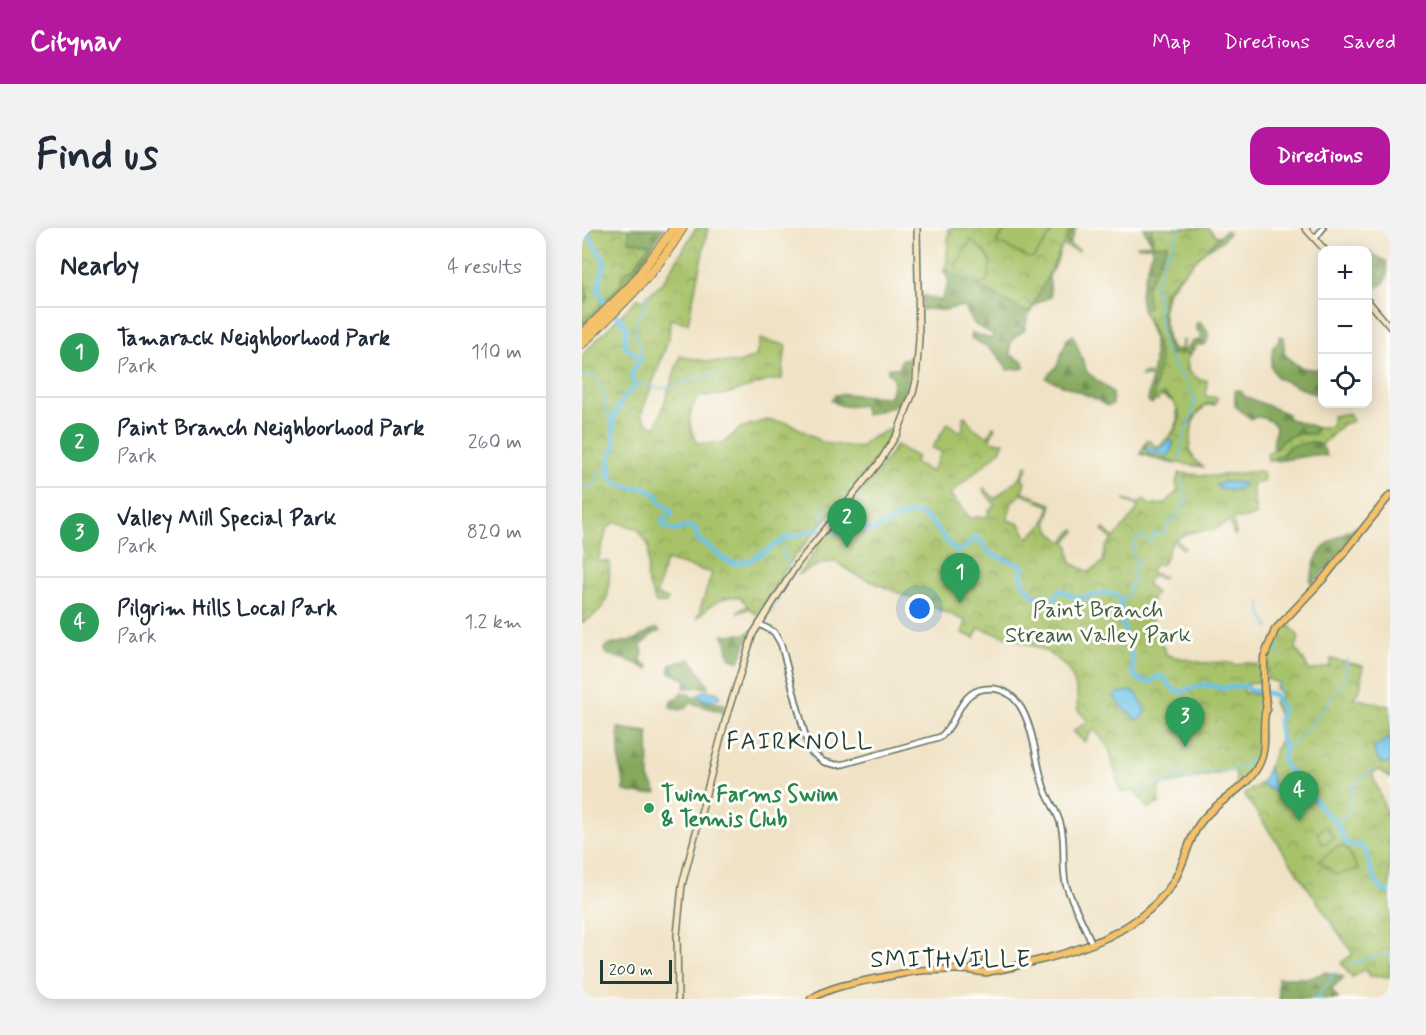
<!DOCTYPE html>
<html lang="en">
<head>
<meta charset="utf-8">
<style>
  :root { --surface:#fff; --page:#f2f2f3; --text:#1f2937; --muted:#747a83; --line:#e0e1e3; --accent:#b5179e }
  body { margin:0; font-family:Mynerve,sans-serif; background:var(--page); color:var(--text) }
  .controls { position:absolute; right:18px; top:18px; display:grid; overflow:hidden; border-radius:12px; box-shadow:0 3px 15px #0003 }
  .controls button { width:54px; height:54px; display:grid; place-items:center; padding:0; border:0; border-bottom:2px solid var(--line); background:var(--surface); color:var(--text); font:30px sans-serif }
  .scale { position:absolute; left:18px; bottom:15px; width:72px; box-sizing:border-box; padding-left:6px; border:3px solid #1f3d34; border-top:0; font-size:16px; line-height:21px; white-space:nowrap; color:#1f3d34; -webkit-text-stroke:4px #fdfcf7; paint-order:stroke }
  .you { position:absolute; left:338px; top:381px; width:21px; height:21px; margin:-15px; border:4px solid #fff; border-radius:50%; background:#1a73e8; box-shadow:0 0 0 9px #1a73e833 }
  .badge { display:grid; place-items:center; width:39px; height:39px; border-radius:50%; background:var(--accent); color:#fff; font-size:20px; font-weight:700 }
  .pin { position:absolute; translate:-50% -50px; filter:drop-shadow(0 2px 3px #0008) }
  .pin::after { content:''; position:absolute; top:32px; width:21px; height:18px; background:inherit; clip-path:polygon(0 0,100% 0,50% 100%) }
  .list { margin:0; padding:0; list-style:none }
  h2 { display:flex; justify-content:space-between; align-items:center; height:78px; margin:0; padding:0 24px; font-size:26px }
  h2 small { font-size:20px; font-weight:400; color:var(--muted) }
  .list li { display:grid; grid-template-columns:39px 1fr auto; gap:18px; align-items:center; box-sizing:border-box; height:90px; padding:0 24px; border-top:2px solid var(--line) }
  .list b { display:block; font-size:22px; white-space:nowrap }
  .list p { margin:0; font-size:20px; white-space:nowrap; color:var(--muted) }
  .list em { font-size:20px; font-style:normal; color:var(--muted) }
  .icon { flex:none; width:33px; height:33px; fill:none; stroke:currentColor; stroke-width:2; stroke-linecap:round; stroke-linejoin:round }
  .map { position:relative; flex:none; width:808px; height:771px; overflow:hidden; border-radius:18px }
  header { display:flex; align-items:center; gap:36px; box-sizing:border-box; height:84px; padding:0 30px; background:var(--accent); color:#fff }
  header strong { font-size:28px }
  nav { display:flex; gap:33px; margin-inline-start:auto; font-size:21px }
  .intro { display:flex; align-items:center; justify-content:space-between; box-sizing:border-box; height:144px; padding:0 36px }
  h1 { margin:0; font-size:42px }
  .button { padding:15px 27px; border-radius:18px; background:var(--accent); color:#fff; font-size:21px; font-weight:700 }
  main { display:flex; gap:36px; padding:0 36px }
  aside { flex:1; background:var(--surface); border-radius:18px; box-shadow:0 3px 15px #0003 }
  .map>svg:first-child { display:block }
</style>
</head>
<body>
<header>
<strong>Citynav</strong>
<nav><a>Map</a><a>Directions</a><a>Saved</a></nav>
</header>
<div class="intro"><h1>Find us</h1><a class="button">Directions</a></div>
<main>
<aside>
<h2>Nearby<small>4 results</small></h2>
<ul class="list">
<li><span class="badge" style="background:#2e9e5b">1</span><div><b>Tamarack Neighborhood Park</b><p>Park</p></div><em>110 m</em></li>
<li><span class="badge" style="background:#2e9e5b">2</span><div><b>Paint Branch Neighborhood Park</b><p>Park</p></div><em>260 m</em></li>
<li><span class="badge" style="background:#2e9e5b">3</span><div><b>Valley Mill Special Park</b><p>Park</p></div><em>820 m</em></li>
<li><span class="badge" style="background:#2e9e5b">4</span><div><b>Pilgrim Hills Local Park</b><p>Park</p></div><em>1.2 km</em></li>
</ul>
</aside>
<div class="map">
<svg width="808" height="771" viewBox="0 0 808 771">
  <defs>
    <pattern id="grass-dots" width="8" height="8" patternUnits="userSpaceOnUse" patternTransform="scale(1.5)"><rect width="8" height="8" fill="#a7c269"/><path d="M2 2h.1M6 6h.1" fill="none" stroke="#879f57" stroke-width="1.8" stroke-linecap="round"/></pattern>
    <pattern id="forest-firs" width="22" height="20" patternUnits="userSpaceOnUse" patternTransform="scale(1.5)"><rect width="22" height="20" fill="#85a85d"/><path d="M5 1l3.5 6h-7zM16 11l3.5 6h-7z" fill="#6c8a4e"/></pattern>
    <pattern id="park-crowns" width="20" height="18" patternUnits="userSpaceOnUse" patternTransform="scale(1.5)"><rect width="20" height="18" fill="#a7c269"/><path d="M2 6a3 3 0 1 1 6 0M12 15a3 3 0 1 1 6 0" fill="none" stroke="#879f57"/></pattern>
  </defs>
  <rect width="100%" height="100%" fill="#fdfcf7"/>
  <filter id="ink" filterUnits="userSpaceOnUse"><feTurbulence type="fractalNoise" baseFrequency=".0167" numOctaves="2"/><feDisplacementMap in="SourceGraphic" scale="12" xChannelSelector="R" yChannelSelector="G"/><feConvolveMatrix kernelMatrix="1 2 1 2 8 2 1 2 1" color-interpolation-filters="sRGB"/></filter>
  <filter id="wash" filterUnits="userSpaceOnUse"><feTurbulence type="fractalNoise" baseFrequency=".008" numOctaves="4" result="noise"/><feDisplacementMap in="SourceGraphic" scale="24" xChannelSelector="R" yChannelSelector="G"/><feGaussianBlur stdDeviation="1.35" result="paint"/><feColorMatrix in="noise" values="0 0 0 0 0 0 0 0 0 0 0 0 0 0 0 0 0 1.4 0 .05"/><feComposite in="paint" operator="in"/></filter>
  <g filter="url(#wash)">
    <rect width="100%" height="100%" fill="#f0e2c5"/>
    <path fill="url(#grass-dots)" stroke="#63804e" stroke-width="1.5" d="M767,185L771,193L761,196L740,217L730,214L692,230L695,233H686L685,225C692,222 693,221 697,215C705,205 720,205 732,206L734,200L750,198V188Z"/>
    <g fill="url(#forest-firs)" stroke="#527248" stroke-width="1.5">
      <path d="M0,0H82L51,49L0,100V58L3,46Z"/>
      <path d="M468,0H494L488,15L480,17L474,36L467,48L469,69C452,74 445,84 443,102C433,108 425,114 429,127L441,134L442,140L425,142C416,124 407,119 389,110L390,105L409,111L411,106L393,97L383,80C374,77 371,81 362,82C354,83 350,79 340,82L341,67L359,73L367,54L361,41Z"/>
      <path d="M561,0H587L637,8L644,2L647,5L639,14L620,24L586,63L581,84L586,113L591,122L604,121L611,113L618,112L619,106L614,101V96L617,94C626,103 630,106 623,117H615L605,130L606,143L619,153L622,168L633,171V177H624C605,195 608,204 607,229C595,242 573,230 558,226L565,212L572,220L578,219C593,204 598,196 594,175L578,167L570,176L566,173L572,135V111L560,80L558,66L570,23L568,12Z"/>
      <path d="M786,24L804,33C808,53 803,57 786,63Z"/>
      <path d="M491,107L505,144L530,164L531,176L525,178L514,171L464,150L475,138L485,111Z"/>
      <path d="M698,108L702,109V125C715,140 720,142 740,141V169L695,150L689,138L691,118L696,114Z"/>
      <path d="M331,125L321,173C311,181 296,182 284,187L281,177C269,179 258,180 249,172L253,167L263,166L305,169L309,166L312,150L306,145V140H317L320,131H326Z"/>
      <path d="M653,162L659,163L662,168L706,186V190C716,195 726,195 734,200L732,206C717,205 701,206 694,221L691,219L694,198C687,192 679,186 669,191L653,178Z"/>
      <path d="M730,214L740,217L745,228L732,227L695,233L691,230L700,227L707,218Z"/>
      <path d="M773,299H775L758,325L730,356L728,352C732,345 730,340 733,333C741,315 757,308 773,299Z"/>
      <path d="M74,400L78,403L69,407L59,418L61,424L58,434L67,438L66,442L53,435L24,426L22,421L24,418L54,411Z"/>
      <path d="M170,401L157,434L147,429L144,414L140,407L164,406Z"/>
      <path d="M109,431C115,441 122,448 126,459L102,460L104,452L87,444L89,436Z"/>
      <path d="M99,464L107,466L110,470L115,468L128,474L143,476L141,484L109,475C102,483 96,483 88,479L89,473L96,470Z"/>
      <path d="M36,500L66,504L67,550L75,565L63,567L42,563V556L38,541Z"/>
      <path d="M744,744L762,749L749,761L756,771H697L696,750H728Z"/>
    </g>
    <g fill="url(#park-crowns)" stroke="#63804e" stroke-width="1.5">
      <path d="M0,0H47V13L68,16L51,40L41,45L39,51V56L0,96V77L7,70L0,47Z"/>
      <path d="M114,0H126L106,95L88,91L87,110L59,187L66,195L74,200L98,128L123,133L157,135L174,128L178,111L204,117L200,151L186,153L141,167L117,168C105,185 105,196 115,215H141L159,200L184,192L207,195L242,215L266,218H279L289,210L312,199L298,227L268,266L264,267L210,332L175,387L167,380L156,385L155,384L166,378L158,369C141,367 126,378 115,391L130,345L84,332L74,367L86,371L84,375H74L65,352L67,318L56,301L33,294L25,301L16,333L28,334C26,365 31,378 0,395V127L55,71H62L82,53Z"/>
      <path d="M367,0H490L483,14L497,22L496,24L481,17L447,85L364,41Z"/>
      <path d="M570,0H626L636,10L581,65C579,87 580,104 588,126H599L600,112H602L601,126H609L605,131L606,143L618,152H625L624,169H635V174L623,176L611,191L607,222L613,232L621,239L601,236L559,225L567,212L576,220L594,201L599,189L591,173L582,165L575,173L573,172L571,174L575,150L559,148L560,145L575,147C576,143 578,137 578,132C578,122 568,91 561,84L567,78L564,56L566,57L586,16L556,19L555,17L571,16Z"/>
      <path d="M383,188L391,199L406,209L411,198L413,199L408,211L412,214H422L418,223L368,266L388,290L407,288L406,283L413,277L401,262L402,260L413,271L438,249L444,237L446,238L440,250L443,253L440,264L454,268L453,271L439,266L430,274L425,292L438,296L446,310L462,295L468,278L455,273L456,271L470,276L465,294L469,304L481,314L492,301L494,303L484,314L487,318L489,335L507,344L521,334L524,318L530,312L520,302L521,300L532,310L554,284L556,278L543,273V271L556,276L562,271L567,277L583,276L596,262L594,255L597,245L631,248L677,243L681,244L682,254L670,256L674,288L651,292L654,306L652,307L647,293L629,303C617,300 604,306 594,311L603,320L600,321L591,312L581,336L572,337L569,344L582,349L580,351L569,347L565,356L574,365C559,382 577,410 585,427L622,435L642,434L656,437L664,434L678,437L677,454L661,457L662,464L678,467C680,506 683,529 655,560L653,542L577,558V576L565,580L553,563L539,565L527,520L512,501L502,514L491,503L506,493L495,481C501,422 441,415 397,400L392,410L380,405L384,393L274,347L254,334L241,335L217,346L235,321L233,319L296,244L314,217L335,229L332,234L349,244L360,224L350,220L366,195L376,203L381,202V189Z"/>
      <path d="M704,393L717,409L714,420L728,443L748,438L749,431L781,438L778,462L771,470L808,478V550L798,542L790,545L808,594V750L787,748L783,741L770,750L759,735L771,726L662,566L681,554L699,509L696,486L691,473L698,472L697,463L693,460L697,455L685,451C685,429 691,411 704,393Z"/>
    </g>
    <g fill="#a7c269" stroke="#63804e" stroke-width="1.5">
      <path d="M425,0H468L471,3L452,29L447,30L414,14Z"/>
      <path d="M389,12L403,24L409,34L405,54L399,57L373,39Z"/>
      <path d="M745,598L752,610L741,616L735,605Z"/>
      <path d="M762,618L769,627L776,641L755,647L737,633L755,619Z"/>
    </g>
    <g fill="#6bc2e8" stroke="#45808e" stroke-width="1.5">
      <path d="M589,212L592,214L587,228L568,225L563,221L564,219L575,222Z"/>
      <path d="M642,254L662,255L663,257C655,263 647,264 638,261L634,257Z"/>
      <path d="M123,462L136,465L138,469L128,474L115,468Z"/>
      <path d="M549,463L555,466L564,485L560,490L555,492L541,480L532,469L535,465Z"/>
      <path d="M808,509V534L801,536L793,527L792,520Z"/>
      <path d="M687,540L694,565L679,556Z"/>
    </g>
    <g fill="none" stroke-linecap="round" stroke-linejoin="round">
      <g stroke="#6bc2e8" stroke-width="1.5">
        <path d="M597,0L588,24L585,23C585,30 581,31 580,37C577,47 575,53 571,61L577,64L574,68L577,75L576,89L579,98V111L591,137L593,136L594,142C604,148 607,164 614,175L610,178C614,189 606,195 603,204C600,214 599,221 598,232"/>
        <path d="M58,128C62,117 52,111 53,100C54,88 66,77 65,64"/>
        <path d="M0,148L11,147L18,152L17,158C22,165 25,171 22,179L25,180L29,199L32,203"/>
        <path d="M53,158C63,154 66,158 75,160C88,162 100,153 111,151C119,149 127,149 134,145"/>
        <path d="M0,259L13,258L16,244H24L25,239L29,240"/>
        <path d="M237,277L244,288L237,296V303"/>
        <path d="M198,314L201,320L200,325L203,327L202,331L206,333V342"/>
        <path d="M678,373L680,386L687,400"/>
        <path d="M539,376L549,362L547,361V356H551L554,351L549,346L557,334L552,331L549,321L552,320L553,311L558,308H562L568,314L571,312L572,305L582,306L587,293L590,290L591,292L605,273L600,249"/>
        <path d="M189,384L196,372"/>
        <path d="M696,416L697,428"/>
        <path d="M692,467L698,464L696,457L699,452"/>
        <path d="M703,520C717,514 752,470 758,456L762,454L766,429"/>
        <path d="M556,563L560,561H566L571,557L587,556L589,551L597,550L601,548L606,553L610,552C621,538 628,546 641,544C648,543 658,540 665,537L666,532H673"/>
        <path d="M754,594L759,589L763,590C769,580 772,568 770,559H772L775,554L792,541"/>
        <path d="M766,737L790,729L808,726"/>
        <path d="M731,771L740,770L737,765L750,751L749,748L755,744"/>
      </g>
      <path stroke="#6bc2e8" stroke-width="4.5" d="M2,0L23,33L16,61L22,74L44,98L43,119L59,130L49,146L53,158L41,171L31,191L33,218L26,234L29,240L28,250C40,259 47,262 62,259L76,268L77,273L89,282V287L80,291L81,297C91,304 95,303 106,298L113,300L116,312C127,317 134,326 144,332C163,345 190,316 208,308C218,310 221,306 229,302C247,304 262,305 280,302C284,301 289,302 293,301C303,297 326,282 336,286C354,292 361,314 376,324L388,316L391,310H397C407,331 420,329 439,337L442,342L439,346L441,355L453,369L465,368L471,373L478,362C485,364 489,369 496,369C512,370 523,359 538,370L541,398L551,433L550,443C555,453 567,459 574,449L580,448L592,462L598,464L624,456L638,460L663,458L668,462L690,466L698,475L700,482L696,494L698,508L703,520L701,532L704,539L726,560L739,581L754,594L763,614L772,618L779,617C786,626 787,635 790,645C792,651 797,656 800,662L808,664"/>
    </g>
  </g>
  <g filter="url(#ink)">
    <g fill="none" stroke-linecap="round" stroke-linejoin="round">
      <defs>
        <g id="tertiary">
          <path d="M733,11L741,0"/>
          <path d="M177,396L192,404L199,416L226,518L229,524L242,534L255,537L262,536L358,509C376,496 376,464 402,461C450,454 451,525 461,556C465,571 476,583 479,598C484,617 479,637 484,657C491,677 502,696 510,716"/>
        </g>
        <g id="secondary">
          <path d="M723,0L743,22"/>
          <path d="M786,73L808,99"/>
          <path d="M96,771L95,707L100,657L144,490L171,406L216,335L297,235L315,206L331,165L334,152L337,111L335,0"/>
        </g>
        <g id="primary">
          <path d="M685,482L682,461V429L693,402L742,350L808,267"/>
          <path d="M391,742L397,731"/>
          <path d="M229,771C252,756 281,754 307,748C321,746 333,742 347,742C361,742 375,741 388,742C394,743 400,745 406,744C470,730 550,715 590,656C603,637 605,613 618,595C635,571 666,562 678,534C686,516 679,497 684,481"/>
        </g>
        <g id="motorway">
          <path d="M0,106L51,55L92,0"/>
          <path d="M0,116C37,80 74,45 101,0"/>
        </g>
      </defs>
      <use href="#tertiary" stroke="#687767" stroke-width="8"/>
      <use href="#secondary" stroke="#687767" stroke-width="8"/>
      <use href="#primary" stroke="#687767" stroke-width="9"/>
      <use href="#motorway" stroke="#687767" stroke-width="10"/>
      <use href="#tertiary" stroke="#fff" stroke-width="4.5"/>
      <use href="#secondary" stroke="#fbe6c4" stroke-width="5"/>
      <use href="#primary" stroke="#f5c16b" stroke-width="6"/>
      <use href="#motorway" stroke="#f5c16b" stroke-width="8"/>
    </g>
  </g>
  <circle fill="#2e9e5b" stroke="#fdfcf7" stroke-width="2" cx="67" cy="580" r="6"/>
  <g text-anchor="middle" dominant-baseline="central" stroke-width="6" stroke-linejoin="round" paint-order="stroke">
    <g font-size="22" fill="#415e41" stroke="#fdfcf7">
      <text x="516" y="383">Paint Branch<tspan x="516" dy="25">Stream Valley Park</tspan></text>
    </g>
    <g font-size="22" font-weight="bold" fill="#27864d" stroke="#fdfcf7" text-anchor="start">
      <text x="79" y="567">Twin Farms Swim<tspan x="79" dy="25">&amp; Tennis Club</tspan></text>
    </g>
    <g font-size="24" letter-spacing="1.5" fill="#1f3d34" stroke="#fdfcf7">
      <text x="218" y="514">FAIRKNOLL</text>
      <text x="369" y="732">SMITHVILLE</text>
    </g>
  </g>
</svg>
<div class="controls">
<button>+</button>
<button>−</button>
<button><svg class="icon" aria-label="locate" viewBox="0 0 24 24"><circle cx="12" cy="12" r="6"/><path d="M12 2v4M12 18v4M2 12h4M18 12h4"/></svg></button>
</div>
<div class="scale">200 m</div>
<div class="you"></div>
<div class="pin badge" style="left:378px;top:375px;background:#2e9e5b">1</div>
<div class="pin badge" style="left:265px;top:320px;background:#2e9e5b">2</div>
<div class="pin badge" style="left:603px;top:519px;background:#2e9e5b">3</div>
<div class="pin badge" style="left:717px;top:593px;background:#2e9e5b">4</div>
</div>
</main>
</body>
</html>
